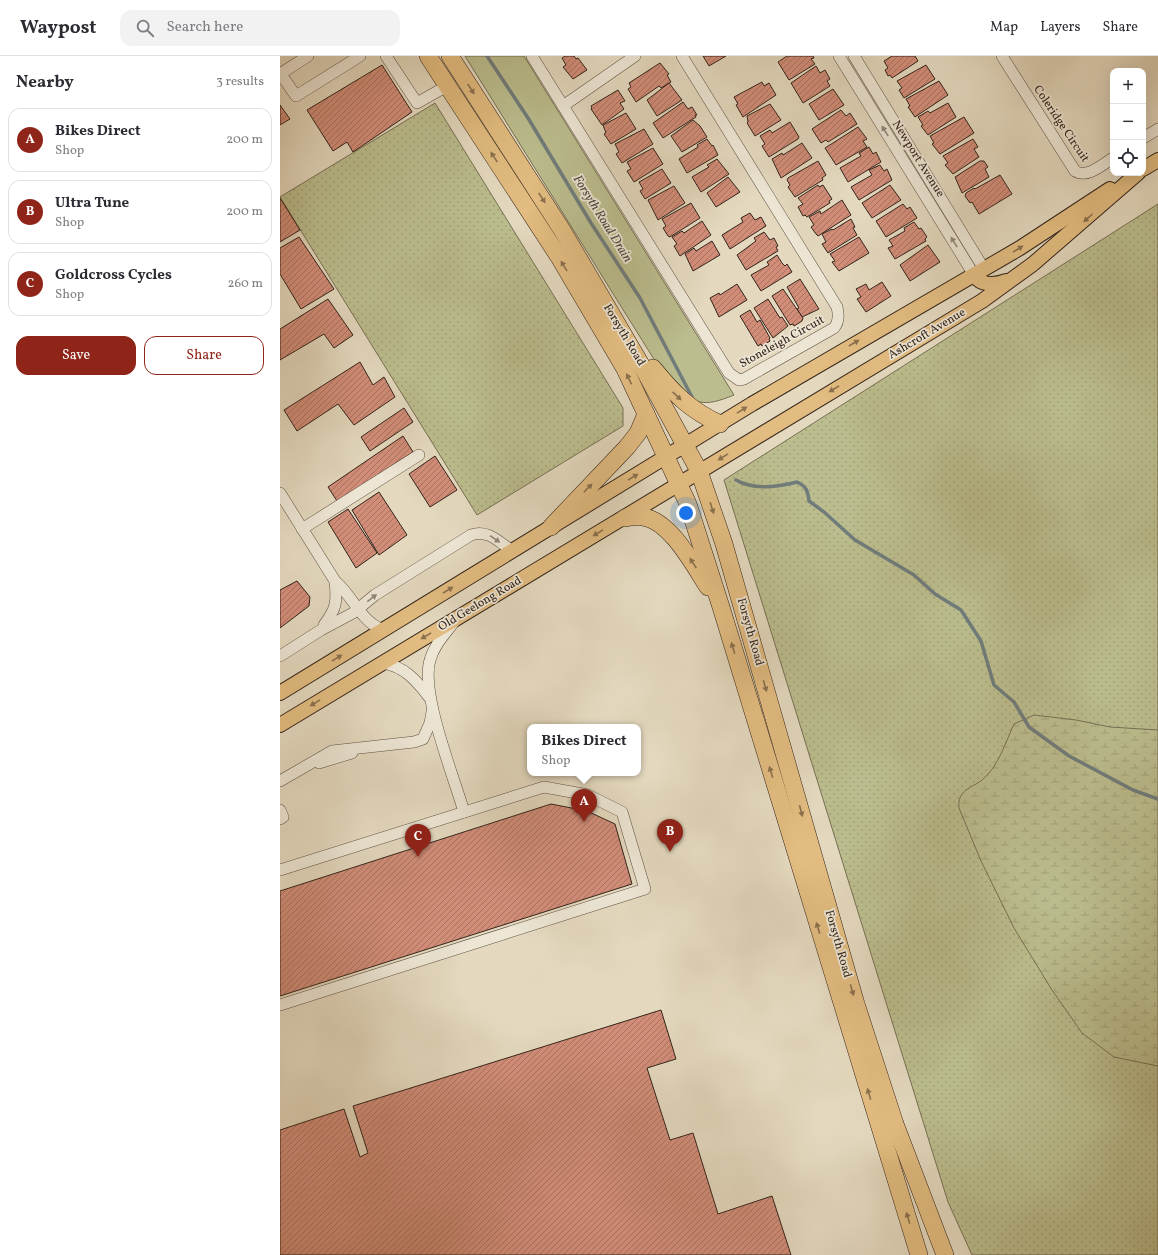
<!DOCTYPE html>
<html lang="en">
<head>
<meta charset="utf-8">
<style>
  :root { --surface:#fff; --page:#f2f2f3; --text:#2b2b33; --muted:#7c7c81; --line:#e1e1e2; --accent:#8f2418 }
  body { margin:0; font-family:Vollkorn,serif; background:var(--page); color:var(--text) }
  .controls { position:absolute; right:12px; top:12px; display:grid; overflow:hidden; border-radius:8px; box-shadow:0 4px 16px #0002 }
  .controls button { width:36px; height:36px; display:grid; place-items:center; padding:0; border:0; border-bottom:1px solid var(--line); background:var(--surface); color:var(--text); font:20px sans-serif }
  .you { position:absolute; left:406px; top:457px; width:14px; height:14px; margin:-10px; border:3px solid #fff; border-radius:50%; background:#1a73e8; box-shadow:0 0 0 6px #1a73e833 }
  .badge { display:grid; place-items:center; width:26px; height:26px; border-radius:50%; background:var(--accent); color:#fff; font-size:13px; font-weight:700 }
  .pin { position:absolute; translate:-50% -33px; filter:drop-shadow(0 1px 2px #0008) }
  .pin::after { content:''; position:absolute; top:21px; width:14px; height:12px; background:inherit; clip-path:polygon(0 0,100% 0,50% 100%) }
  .popup { position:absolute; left:247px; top:668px; width:114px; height:52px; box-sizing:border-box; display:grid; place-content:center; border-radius:8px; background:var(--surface); filter:drop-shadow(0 1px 3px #0005); font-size:13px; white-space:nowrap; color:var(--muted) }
  .popup b { font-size:15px; color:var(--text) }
  .popup::after { content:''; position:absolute; left:50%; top:100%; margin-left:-8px; border:8px solid transparent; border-top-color:var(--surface) }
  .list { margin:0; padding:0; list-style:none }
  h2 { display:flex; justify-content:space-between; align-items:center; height:52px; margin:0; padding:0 16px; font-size:17px }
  h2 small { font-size:13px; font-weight:400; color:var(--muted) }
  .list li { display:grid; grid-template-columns:26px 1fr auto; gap:12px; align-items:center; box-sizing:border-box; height:64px; margin:0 8px 8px; padding:0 8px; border:1px solid var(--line); border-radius:12px }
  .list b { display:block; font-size:15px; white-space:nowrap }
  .list p { margin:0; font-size:13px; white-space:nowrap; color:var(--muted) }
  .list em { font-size:13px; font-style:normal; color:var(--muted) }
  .actions { display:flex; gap:8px; padding:12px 16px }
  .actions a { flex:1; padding:9px 0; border:1px solid var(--accent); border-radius:12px; text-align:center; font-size:14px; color:var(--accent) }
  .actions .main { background:var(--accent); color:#fff }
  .icon { flex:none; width:22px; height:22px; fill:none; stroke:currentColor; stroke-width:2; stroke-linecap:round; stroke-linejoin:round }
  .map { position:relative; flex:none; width:878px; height:1199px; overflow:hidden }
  header { display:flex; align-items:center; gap:24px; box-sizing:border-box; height:56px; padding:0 20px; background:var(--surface); border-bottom:1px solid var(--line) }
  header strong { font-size:19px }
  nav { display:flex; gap:22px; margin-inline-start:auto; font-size:14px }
  .search { width:280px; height:36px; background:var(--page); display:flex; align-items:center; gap:10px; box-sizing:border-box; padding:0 14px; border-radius:12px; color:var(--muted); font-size:15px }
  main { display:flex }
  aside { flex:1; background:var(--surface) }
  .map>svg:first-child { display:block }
</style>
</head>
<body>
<header>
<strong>Waypost</strong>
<div class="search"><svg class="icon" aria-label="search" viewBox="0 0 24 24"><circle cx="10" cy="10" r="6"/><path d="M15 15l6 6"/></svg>Search here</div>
<nav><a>Map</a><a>Layers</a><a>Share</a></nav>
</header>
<main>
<aside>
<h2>Nearby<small>3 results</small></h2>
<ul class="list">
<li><span class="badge">A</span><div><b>Bikes Direct</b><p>Shop</p></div><em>200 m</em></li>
<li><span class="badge">B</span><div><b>Ultra Tune</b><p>Shop</p></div><em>200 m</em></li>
<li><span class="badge">C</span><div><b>Goldcross Cycles</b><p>Shop</p></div><em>260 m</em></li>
</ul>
<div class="actions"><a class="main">Save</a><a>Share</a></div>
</aside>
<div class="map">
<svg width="878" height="1199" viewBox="0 0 878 1199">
  <defs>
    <pattern id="grass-dots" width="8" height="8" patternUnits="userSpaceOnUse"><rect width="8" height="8" fill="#bbbd8e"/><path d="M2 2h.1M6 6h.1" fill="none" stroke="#a1a27a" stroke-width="1.8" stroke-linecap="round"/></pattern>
    <pattern id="wetland-marsh" width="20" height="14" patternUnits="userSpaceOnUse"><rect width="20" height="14" fill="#bbbd8e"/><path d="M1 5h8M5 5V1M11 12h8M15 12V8" fill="none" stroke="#a1a27a"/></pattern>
    <pattern id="building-hatch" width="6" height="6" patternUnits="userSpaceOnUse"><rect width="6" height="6" fill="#d28d79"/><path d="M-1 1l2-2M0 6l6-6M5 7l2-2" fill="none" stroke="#ab7362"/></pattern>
  </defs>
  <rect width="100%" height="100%" fill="#e4d9bf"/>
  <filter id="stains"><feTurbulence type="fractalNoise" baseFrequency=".005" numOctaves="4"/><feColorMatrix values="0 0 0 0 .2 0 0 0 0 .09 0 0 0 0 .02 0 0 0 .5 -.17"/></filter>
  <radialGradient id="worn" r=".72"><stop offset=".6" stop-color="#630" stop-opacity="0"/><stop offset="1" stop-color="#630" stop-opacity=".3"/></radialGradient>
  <g fill="url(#grass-dots)" stroke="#767054">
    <path d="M155,47L343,352V370L197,459L0,141Z"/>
    <path d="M878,148V1199H692L668,1146L444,424Z"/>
  </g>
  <path fill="url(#wetland-marsh)" stroke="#767054" d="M754,659L796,664L830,671L878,674V1010L834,1001L802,977L772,934L734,872L701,805L679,752C677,734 692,732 702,724C719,710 725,687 734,668Z"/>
  <path fill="#bbbd8e" stroke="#767054" d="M185,0H244L454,339C422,352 417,348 390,329Z"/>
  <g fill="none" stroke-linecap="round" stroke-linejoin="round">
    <g stroke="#707c7b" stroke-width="3.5">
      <path d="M207,0L248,62L311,167L360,242L412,341"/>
      <path d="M456,424C473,434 498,431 517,426C526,430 528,435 529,445L544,456L575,484L634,519L655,538L681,554L701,585L714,629L734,646L749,671L789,700L853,734L878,743"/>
    </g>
  </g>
  <g fill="url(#building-hatch)" stroke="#32231a">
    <path d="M285,0H294L296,3L298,2L307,14L293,23L283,11L286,9L282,2Z"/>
    <path d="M423,0H446L429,10Z"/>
    <path d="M507,0H533L534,2L531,3L535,8L509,24L498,6Z"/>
    <path d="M612,0H635L638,5L612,22L610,19L608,20L605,14L608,12L604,5Z"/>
    <path d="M380,7L389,18L387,19L391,26L381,32L379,30L356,46L348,33L351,31L349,27Z"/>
    <path d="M102,9L132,56L73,96L67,86L53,95L27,54Z"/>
    <path d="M646,9L655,23L624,42L619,34L622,32L617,25Z"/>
    <path d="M536,10L540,17L545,14L550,23L547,25L550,30L523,47L511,27Z"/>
    <path d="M659,25L668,39L635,61L628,51L630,50L626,43Z"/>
    <path d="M482,26L484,30L489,27L496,39L463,61L456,49L458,48L454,41Z"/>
    <path d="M389,27L402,44L377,60L367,44Z"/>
    <path d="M553,33L564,49L539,64L529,48Z"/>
    <path d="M338,34L345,45L340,47L344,53L322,69L311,53L312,52L311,50Z"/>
    <path d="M403,46L408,53L412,51L417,59H415L416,61L383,82L373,67Z"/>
    <path d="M668,47L676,61L648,79L641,70L643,69L638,61L648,55L650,57Z"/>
    <path d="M490,48L501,64L475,80L467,67L468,66L467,60Z"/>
    <path d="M0,49L10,63L0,69Z"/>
    <path d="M561,54L566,60L570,57L577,68L548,86L546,84L541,87L532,73Z"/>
    <path d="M346,57L356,73L331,88L324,78L326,77L323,69Z"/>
    <path d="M684,61L694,77L660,98L652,88L654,87L650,80Z"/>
    <path d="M413,64L420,70L427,81L402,96L391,80Z"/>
    <path d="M510,66L519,81L518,83L489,101L482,90L485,88L480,80L490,74L492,77Z"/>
    <path d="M578,71L587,83L583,85L587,91L556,109L545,92Z"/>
    <path d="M364,73L373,88L342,107L336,98L339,96L335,88Z"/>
    <path d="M427,83L432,90L433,89L438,99L407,117L399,103L418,91L417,89Z"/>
    <path d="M693,83L698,91L694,93L699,101L673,118L665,109L668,107L663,100Z"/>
    <path d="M522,87L532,102L501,122L492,103L502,97L503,99Z"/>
    <path d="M589,91L593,98L596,96L601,106L568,126L560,112L581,100L579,97Z"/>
    <path d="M373,92L383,108L354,126L347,115L351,113L347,106Z"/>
    <path d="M437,103L449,118L421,136L412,121L429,111L427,109Z"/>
    <path d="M538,105L546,119L542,122L543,124L515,141L508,131L510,129L507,124L508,122Z"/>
    <path d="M700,105H704L708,111L705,113L709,121L682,137L675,121Z"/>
    <path d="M600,109L604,115L607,113L612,124L579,144L571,131L592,119L589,114Z"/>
    <path d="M382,113L391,127L365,143L360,135L363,133L359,126Z"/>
    <path d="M720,119L732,138L699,158L692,146L690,147L685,140L686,137L694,132L695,133Z"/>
    <path d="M448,121L460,136L436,151L427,137Z"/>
    <path d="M538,129L539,131L543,129L552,143L549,145L550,147L527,161L525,159L523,160L518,151L523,148L518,142Z"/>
    <path d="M610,129L621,144L592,162L582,147Z"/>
    <path d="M394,130L405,147L378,164L368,144Z"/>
    <path d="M0,142L20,174L0,186Z"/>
    <path d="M562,144L571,159L538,180L536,178L531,171L534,169L529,161L540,155L541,158Z"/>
    <path d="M411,147L420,162L390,181L388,180L383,172L386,170L382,163Z"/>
    <path d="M623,148L627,153L630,151L637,162L606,181L596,165Z"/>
    <path d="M470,157L475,164L481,161L486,170L450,193L442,179L463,166L461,162Z"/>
    <path d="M571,163L575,171L573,172L577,179L548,197L542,188L546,186L542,178L552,173L553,174Z"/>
    <path d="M422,165L431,179L400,200L394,190L397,188L392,181L402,175L404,177Z"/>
    <path d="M634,166L639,173L641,172L647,181L645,183L646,185L615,203L608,192L613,190L609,184L625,175L624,172Z"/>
    <path d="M484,176L490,184L494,182L498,190L496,191L498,195L466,214L457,199L476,185L474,182Z"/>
    <path d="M19,181L54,233L21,253L0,218V192Z"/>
    <path d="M579,181L589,197L559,215L552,206L555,205L550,198Z"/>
    <path d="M432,185L440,199L413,215L405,198L414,192L416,195Z"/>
    <path d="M648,189L660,206L630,225L620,209Z"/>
    <path d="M497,199L502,207L505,210L507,208L512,216L481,235L471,219L489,209L487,206Z"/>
    <path d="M520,223L539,253L522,261L517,253L519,252L507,231Z"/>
    <path d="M602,226L611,240L586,256L577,243L581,241L576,233L586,228L589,234Z"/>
    <path d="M457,228L467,244L439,261L430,242L439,237L440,239Z"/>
    <path d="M503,233L523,262L522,265L514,270L513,268L510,269L492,240Z"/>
    <path d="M48,243L73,279L54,292L44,278L0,304V273Z"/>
    <path d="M488,243L500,262L502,261L508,270L493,282L474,252Z"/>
    <path d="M470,254L477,266L480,264L490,282L489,283L490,285L482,290L481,288L478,290L460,260Z"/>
    <path d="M80,306L93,329L104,321L115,341L74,369L58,348L17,375L4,354Z"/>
    <path d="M124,352L133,366L90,395L81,381Z"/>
    <path d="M123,380L133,396L57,445L48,431Z"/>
    <path d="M155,400L177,434L150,451L129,418Z"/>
    <path d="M99,436L127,479L99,499L72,454Z"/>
    <path d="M68,453L97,497L76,512L48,466Z"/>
    <path d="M17,525L30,541L29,550L0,572V534Z"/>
    <path d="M271,748L307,755L335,768L352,828L0,940V835Z"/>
    <path d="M381,954L396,1003L367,1012L390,1084L413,1077L438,1158L492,1140L511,1199H0V1074L64,1053L80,1101L88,1097L73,1050Z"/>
  </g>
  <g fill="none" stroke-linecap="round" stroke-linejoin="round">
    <defs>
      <g id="minor">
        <path d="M106,0L137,47L167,30"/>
        <path d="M252,0L449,317L459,324L464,323L554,272C559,266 559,259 557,251L402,0"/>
        <path d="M559,0L694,219"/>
        <path d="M574,0L704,213"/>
        <path d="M722,0L795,115C807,123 823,108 833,102"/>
        <path d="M0,17L16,40L80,0"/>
        <path d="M0,18L28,0"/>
        <path d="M283,50L355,0"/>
        <path d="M863,82L878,73"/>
        <path d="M0,437L55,525C74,541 79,564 103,574"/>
        <path d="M22,473L139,399"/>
        <path d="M174,566C165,578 154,589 150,604C140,637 174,721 184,756"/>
        <path d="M44,569C57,552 57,545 55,525"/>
        <path d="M0,600L41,574L73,557L95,539L191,479C208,473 219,486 232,495"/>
        <path d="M102,607C124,610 136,624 149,641"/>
        <path d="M39,707L72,697"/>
        <path d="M0,725L52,695L134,686L143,683L150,667L152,656"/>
        <path d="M0,754L3,761L0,763"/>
        <path d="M0,814L264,731L308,739L342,756L365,833L0,949"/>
      </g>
      <g id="major">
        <path d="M863,113L878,104"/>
        <path d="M694,219C701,230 715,229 726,225"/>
        <path d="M0,637L472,348L740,192L830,133"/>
        <path d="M0,669L702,245L753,208L858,117"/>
      </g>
      <g id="highway">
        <path d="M148,0L279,201L345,313L408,448L441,551L639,1199"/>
        <path d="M170,0L282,174L363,312L419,415L444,488L576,948L615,1068L665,1199"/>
        <path d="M373,312C394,338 410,354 440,368"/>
        <path d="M345,462C351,461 358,460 363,461C391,465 414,510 428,531"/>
        <path d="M271,471L347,391L358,377L366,358"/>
      </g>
    </defs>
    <use href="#minor" stroke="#5e5043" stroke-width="12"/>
    <use href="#major" stroke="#32231a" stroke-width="16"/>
    <use href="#highway" stroke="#32231a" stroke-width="18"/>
    <use href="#minor" stroke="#ede6d5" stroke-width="11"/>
    <use href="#major" stroke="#e2bc80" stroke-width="14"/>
    <use href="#highway" stroke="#e2bc80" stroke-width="17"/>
  </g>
  <defs><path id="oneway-solid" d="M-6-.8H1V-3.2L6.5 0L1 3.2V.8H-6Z"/></defs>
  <g fill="#8a704d">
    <use href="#oneway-solid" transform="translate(191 33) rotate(57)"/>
    <use href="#oneway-solid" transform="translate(214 101) rotate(-123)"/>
    <use href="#oneway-solid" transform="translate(262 142) rotate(57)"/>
    <use href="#oneway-solid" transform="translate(808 162) rotate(138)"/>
    <use href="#oneway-solid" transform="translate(738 193) rotate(-32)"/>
    <use href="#oneway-solid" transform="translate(284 210) rotate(-121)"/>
    <use href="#oneway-solid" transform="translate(574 287) rotate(-30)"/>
    <use href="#oneway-solid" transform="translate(349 323) rotate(-115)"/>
    <use href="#oneway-solid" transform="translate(554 333) rotate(149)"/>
    <use href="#oneway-solid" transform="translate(397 340) rotate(44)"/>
    <use href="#oneway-solid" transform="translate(462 354) rotate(-32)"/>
    <use href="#oneway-solid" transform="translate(443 401) rotate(148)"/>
    <use href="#oneway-solid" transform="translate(353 421) rotate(-31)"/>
    <use href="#oneway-solid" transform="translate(308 432) rotate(-45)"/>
    <use href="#oneway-solid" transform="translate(432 452) rotate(72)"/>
    <use href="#oneway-solid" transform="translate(318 477) rotate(149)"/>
    <use href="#oneway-solid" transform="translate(413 507) rotate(-123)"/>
    <use href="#oneway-solid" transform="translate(168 534) rotate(-32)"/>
    <use href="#oneway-solid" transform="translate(146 580) rotate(149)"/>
    <use href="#oneway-solid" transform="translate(453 592) rotate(-107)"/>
    <use href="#oneway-solid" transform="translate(57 602) rotate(-32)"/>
    <use href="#oneway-solid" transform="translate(485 630) rotate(74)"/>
    <use href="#oneway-solid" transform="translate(35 647) rotate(149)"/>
    <use href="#oneway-solid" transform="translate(491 716) rotate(-107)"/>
    <use href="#oneway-solid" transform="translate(521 755) rotate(75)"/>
    <use href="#oneway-solid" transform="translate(538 872) rotate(-107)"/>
    <use href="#oneway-solid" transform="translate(572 934) rotate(74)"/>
    <use href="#oneway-solid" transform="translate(589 1038) rotate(-107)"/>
    <use href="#oneway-solid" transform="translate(628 1162) rotate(-107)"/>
  </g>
  <g fill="#908478">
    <use href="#oneway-solid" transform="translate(605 75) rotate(-122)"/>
    <use href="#oneway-solid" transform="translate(674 186) rotate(-122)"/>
    <use href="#oneway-solid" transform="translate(215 483) rotate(35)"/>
    <use href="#oneway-solid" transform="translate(92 542) rotate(-38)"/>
  </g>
  <g text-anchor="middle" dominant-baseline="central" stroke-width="3.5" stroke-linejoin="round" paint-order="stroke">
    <g font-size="12" fill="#32231a" stroke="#ede6d5">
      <text transform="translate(781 68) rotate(56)">Coleridge Circuit</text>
      <text transform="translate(638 103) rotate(58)">Newport Avenue</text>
      <text transform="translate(647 278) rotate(-31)">Ashcroft Avenue</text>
      <text transform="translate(344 279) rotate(59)">Forsyth Road</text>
      <text transform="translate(502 286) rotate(-29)">Stoneleigh Circuit</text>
      <text transform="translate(200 548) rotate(-31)">Old Geelong Road</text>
      <text transform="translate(470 576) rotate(74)">Forsyth Road</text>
      <text transform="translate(558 888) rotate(74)">Forsyth Road</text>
    </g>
    <g font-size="13" font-style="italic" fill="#4c4842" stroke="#ede6d5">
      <text transform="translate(322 163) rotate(58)">Forsyth Road Drain</text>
    </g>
  </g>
  <rect width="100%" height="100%" filter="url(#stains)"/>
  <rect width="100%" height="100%" fill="url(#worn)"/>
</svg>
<div class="controls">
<button>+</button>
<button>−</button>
<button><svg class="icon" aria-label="locate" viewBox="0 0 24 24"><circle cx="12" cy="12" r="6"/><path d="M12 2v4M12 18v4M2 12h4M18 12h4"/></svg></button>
</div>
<div class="you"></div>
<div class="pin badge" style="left:304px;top:766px">A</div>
<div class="popup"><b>Bikes Direct</b>Shop</div>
<div class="pin badge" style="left:390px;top:796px">B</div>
<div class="pin badge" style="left:138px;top:801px">C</div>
</div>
</main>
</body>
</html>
